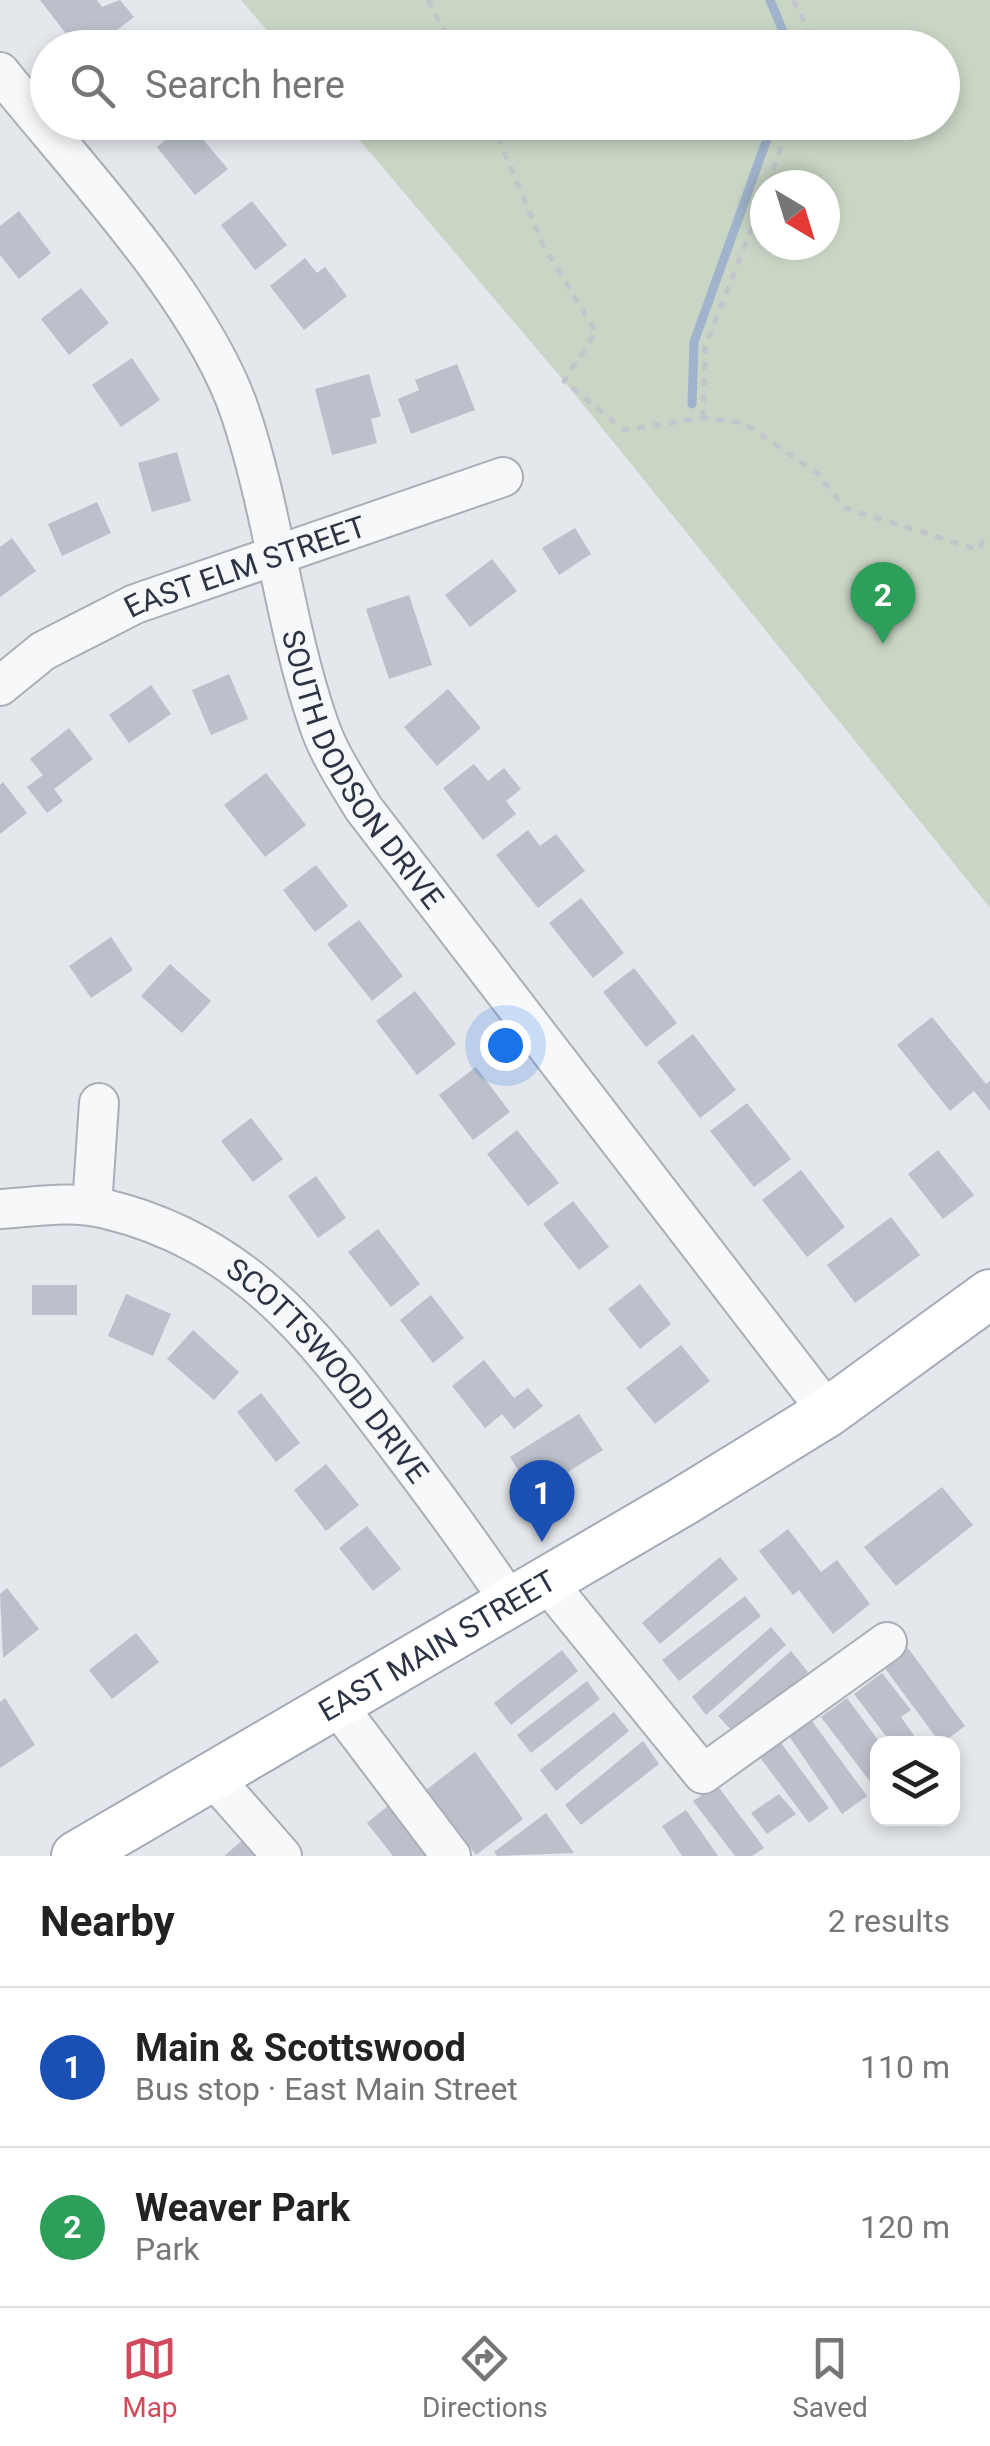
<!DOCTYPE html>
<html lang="en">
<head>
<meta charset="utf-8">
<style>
  :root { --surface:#fff; --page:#f2f2f2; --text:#222; --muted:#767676; --line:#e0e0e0; --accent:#d1495b }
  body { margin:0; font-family:Roboto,sans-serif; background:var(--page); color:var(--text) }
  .controls { position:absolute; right:30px; bottom:30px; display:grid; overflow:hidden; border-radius:20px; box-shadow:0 5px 15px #0003 }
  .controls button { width:90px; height:90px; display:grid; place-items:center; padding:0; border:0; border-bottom:2px solid var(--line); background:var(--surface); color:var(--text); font:50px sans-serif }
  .compass { position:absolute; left:750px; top:170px; width:90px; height:90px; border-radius:50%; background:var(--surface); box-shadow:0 5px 15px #0003; rotate:142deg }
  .you { position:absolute; left:505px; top:1045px; width:35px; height:35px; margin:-25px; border:8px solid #fff; border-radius:50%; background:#1a73e8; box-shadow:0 0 0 15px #1a73e833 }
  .badge { display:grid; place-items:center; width:65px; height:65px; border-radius:50%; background:var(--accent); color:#fff; font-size:32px; font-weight:700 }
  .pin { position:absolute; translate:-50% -82px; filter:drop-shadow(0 2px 5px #0008) }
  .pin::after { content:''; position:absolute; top:52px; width:35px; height:30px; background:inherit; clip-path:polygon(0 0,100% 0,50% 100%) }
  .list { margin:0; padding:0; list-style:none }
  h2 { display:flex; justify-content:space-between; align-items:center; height:130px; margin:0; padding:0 40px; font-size:42px }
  h2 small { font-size:32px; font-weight:400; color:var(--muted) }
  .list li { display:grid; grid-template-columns:65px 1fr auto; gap:30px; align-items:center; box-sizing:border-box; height:160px; padding:0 40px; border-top:2px solid var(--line) }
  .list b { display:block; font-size:38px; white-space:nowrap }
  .list p { margin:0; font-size:32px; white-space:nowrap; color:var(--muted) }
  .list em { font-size:32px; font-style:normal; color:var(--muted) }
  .icon { flex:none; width:55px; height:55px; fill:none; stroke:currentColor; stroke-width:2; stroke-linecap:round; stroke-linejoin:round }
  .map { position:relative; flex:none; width:990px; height:1856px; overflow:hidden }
  .search { position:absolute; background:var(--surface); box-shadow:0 5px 15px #0003; left:30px; right:30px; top:30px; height:110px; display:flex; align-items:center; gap:25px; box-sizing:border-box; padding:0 35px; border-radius:55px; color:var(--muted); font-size:38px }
  .sheet { height:450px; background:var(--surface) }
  nav { display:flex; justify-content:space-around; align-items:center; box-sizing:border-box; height:140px; border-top:2px solid var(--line); background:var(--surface); font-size:28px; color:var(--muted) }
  nav a { display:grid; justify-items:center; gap:5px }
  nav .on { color:var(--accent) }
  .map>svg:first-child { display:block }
</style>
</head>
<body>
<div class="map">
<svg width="990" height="1856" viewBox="0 0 990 1856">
  <rect width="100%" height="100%" fill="#e4e7ec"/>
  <path fill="#c9d6c5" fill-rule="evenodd" d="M241,0H990V908L564,381L345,123L942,122V48L281,47ZM765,185H825V245H765Z"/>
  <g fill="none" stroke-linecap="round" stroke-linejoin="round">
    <g stroke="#9fb4cc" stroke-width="9">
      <path d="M770,0L790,48"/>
      <path d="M692,404L694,342L773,122"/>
    </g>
  </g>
  <g fill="#bbc0ca">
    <path d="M40,0H97L102,7L120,0L134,17L94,48H77Z"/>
    <path d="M188,122L228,169L195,195L157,147Z"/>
    <path d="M252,201L287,245L255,270L221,225Z"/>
    <path d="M19,211L51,253L19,279L0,255V226Z"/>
    <path d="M305,258L317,273L325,267L347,296L304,330L270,286Z"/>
    <path d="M81,288L109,323L69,355L41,319Z"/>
    <path d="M132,358L160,400L121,427L92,385Z"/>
    <path d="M457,364L475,410L411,434L398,399L419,390L415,380Z"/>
    <path d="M369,374L381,416L371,419L377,443L332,455L315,389Z"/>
    <path d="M177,452L191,501L152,512L138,463Z"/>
    <path d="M97,502L111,533L62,556L48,524Z"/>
    <path d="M575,528L591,554L559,575L542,548Z"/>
    <path d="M12,538L36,571L0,597V547Z"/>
    <path d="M492,559L517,591L470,627L445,595Z"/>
    <path d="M409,595L432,665L389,679L366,609Z"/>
    <path d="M229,674L248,719L211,735L192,690Z"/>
    <path d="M151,685L171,714L129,743L109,715Z"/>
    <path d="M448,689L481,728L437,766L404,727Z"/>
    <path d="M69,728L93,759L54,789L63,801L47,813L27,787L43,775L30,759Z"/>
    <path d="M474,764L488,781L504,768L521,789L506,801L516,814L483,840L443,788Z"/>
    <path d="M266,773L306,825L265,857L224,805Z"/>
    <path d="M3,782L27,813L0,834V785Z"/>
    <path d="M528,830L540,846L556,834L585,871L538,908L496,855Z"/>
    <path d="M316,865L348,906L315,932L283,890Z"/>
    <path d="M581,898L624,953L593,978L549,923Z"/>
    <path d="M359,920L403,976L372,1001L327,944Z"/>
    <path d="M111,937L133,970L91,998L69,966Z"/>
    <path d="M170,964L211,1001L182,1033L141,996Z"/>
    <path d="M634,968L677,1023L646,1047L603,992Z"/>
    <path d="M415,991L456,1044L417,1075L376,1021Z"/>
    <path d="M932,1017L986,1084L990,1081V1111L974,1091L950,1111L897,1045Z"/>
    <path d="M693,1034L736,1090L700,1118L657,1062Z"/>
    <path d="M476,1067L510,1112L473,1140L439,1095Z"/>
    <path d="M747,1103L791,1159L754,1187L710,1131Z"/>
    <path d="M251,1118L283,1159L253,1182L221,1141Z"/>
    <path d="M517,1130L559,1183L528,1206L487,1154Z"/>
    <path d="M938,1150L974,1195L943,1219L908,1174Z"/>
    <path d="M801,1170L845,1227L807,1257L762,1200Z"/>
    <path d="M316,1176L346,1218L318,1238L288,1196Z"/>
    <path d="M573,1201L609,1247L579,1270L543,1224Z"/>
    <path d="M891,1217L920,1255L855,1303L827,1265Z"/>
    <path d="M378,1229L420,1284L391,1307L348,1252Z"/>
    <path d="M640,1284L671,1324L640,1349L608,1309Z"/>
    <rect x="32" y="1285" width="45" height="30"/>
    <path d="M126,1294L171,1314L153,1356L108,1336Z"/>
    <path d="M431,1295L464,1338L433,1363L400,1320Z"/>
    <path d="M193,1330L239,1372L214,1400L167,1359Z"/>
    <path d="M681,1345L710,1381L655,1424L626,1388Z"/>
    <path d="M484,1360L514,1398L528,1388L543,1406L514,1429L502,1414L485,1428L452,1386Z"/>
    <path d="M261,1393L300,1443L276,1462L237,1412Z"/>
    <path d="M579,1414L603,1450L533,1494L510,1457Z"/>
    <path d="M326,1464L359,1505L326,1531L294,1490Z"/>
    <path d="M942,1487L973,1525L896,1586L864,1547Z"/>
    <path d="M367,1526L401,1569L373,1591L339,1548Z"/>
    <path d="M788,1529L821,1572L837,1560L870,1604L833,1634L799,1590L793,1595L759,1551Z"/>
    <path d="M720,1557L738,1579L660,1644L642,1623Z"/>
    <path d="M7,1588L39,1629L3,1658L0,1594Z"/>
    <path d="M745,1596L761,1616L679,1681L662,1660Z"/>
    <path d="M771,1627L786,1645L706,1715L692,1697Z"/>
    <path d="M136,1633L159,1662L112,1699L89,1670Z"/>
    <path d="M908,1648L965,1726L941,1744L884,1667Z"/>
    <path d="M562,1650L578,1671L511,1725L494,1703Z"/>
    <path d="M791,1651L808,1672L736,1735L718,1716Z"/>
    <path d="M882,1673L911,1710L901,1717L920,1744H892L854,1694Z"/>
    <path d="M587,1681L600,1699L531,1753L517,1735Z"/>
    <path d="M5,1698L35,1745L0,1768V1702Z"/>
    <path d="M847,1698L881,1744L878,1792L821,1717Z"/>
    <path d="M614,1712L629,1731L556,1791L540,1770Z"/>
    <path d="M812,1721L867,1796L842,1814L789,1736Z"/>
    <path d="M643,1741L659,1764L581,1825L565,1805Z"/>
    <path d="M781,1743L829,1808L809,1823L759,1756Z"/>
    <path d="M475,1752L523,1819L476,1855L426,1790Z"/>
    <path d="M717,1785L764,1848L752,1856H735L693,1801Z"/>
    <path d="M779,1794L796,1814L767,1834L751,1813Z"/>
    <path d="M394,1801L436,1856H393L367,1823Z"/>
    <path d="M686,1810L718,1856H682L662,1826Z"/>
    <path d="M546,1813L574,1853L497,1856L494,1852Z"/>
    <path d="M251,1833L270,1856H224Z"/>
  </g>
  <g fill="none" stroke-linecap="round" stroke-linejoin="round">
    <defs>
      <g id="minor">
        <path id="s1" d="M0,72C77,169 201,297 240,412C274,513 284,623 318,722C328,753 347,781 364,809L828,1412"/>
        <path id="s2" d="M0,686L43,651L135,604L503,477"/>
        <path d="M92,1206L99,1103"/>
        <path id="s3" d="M0,1209C34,1207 72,1200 106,1209C242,1242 310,1330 390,1436C431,1490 472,1545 510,1602"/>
        <path d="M546,1581L703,1774L887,1642"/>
        <path d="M336,1704L451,1856"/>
        <path d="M210,1774L282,1856"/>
      </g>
      <g id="major">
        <path id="s4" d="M76,1856L682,1502L828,1412L990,1294"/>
      </g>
    </defs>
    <use href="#minor" stroke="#a9aeb7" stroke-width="42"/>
    <use href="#major" stroke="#a3abb8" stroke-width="52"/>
    <g stroke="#c2c5cb" stroke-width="5" stroke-dasharray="8 8" stroke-linecap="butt">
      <path d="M428,0L453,48"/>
      <path d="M793,0L806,25V48"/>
      <path d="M492,122L543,245L596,332L564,381L624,430L703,418L744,423L817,473L845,508L979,550L983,541L990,544"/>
      <path d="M768,185L789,122"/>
      <path d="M703,418L705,347L765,195"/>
    </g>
    <use href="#minor" stroke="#f7f8fa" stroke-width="38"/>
    <use href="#major" stroke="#fff" stroke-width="48"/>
  </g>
  <g text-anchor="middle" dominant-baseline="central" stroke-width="8" stroke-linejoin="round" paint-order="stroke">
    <g font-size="30" fill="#2b3445" stroke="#f4f6f9">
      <text stroke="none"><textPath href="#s2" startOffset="275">EAST ELM STREET</textPath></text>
      <text stroke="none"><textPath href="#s1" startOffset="800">SOUTH DODSON DRIVE</textPath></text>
      <text stroke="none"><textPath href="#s3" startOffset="388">SCOTTSWOOD DRIVE</textPath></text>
      <text stroke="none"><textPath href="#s4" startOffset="418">EAST MAIN STREET</textPath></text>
    </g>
  </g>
</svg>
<div class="controls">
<button><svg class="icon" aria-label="layers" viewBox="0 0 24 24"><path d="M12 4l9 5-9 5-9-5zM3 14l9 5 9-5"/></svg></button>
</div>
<svg class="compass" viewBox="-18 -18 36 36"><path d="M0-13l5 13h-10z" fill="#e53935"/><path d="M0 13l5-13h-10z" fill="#767676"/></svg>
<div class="you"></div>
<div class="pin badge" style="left:542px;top:1542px;background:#1a4fb4">1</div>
<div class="pin badge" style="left:883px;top:644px;background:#2e9e5b">2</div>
<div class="search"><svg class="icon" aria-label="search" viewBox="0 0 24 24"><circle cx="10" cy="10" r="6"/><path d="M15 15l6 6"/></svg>Search here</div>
</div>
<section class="sheet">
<h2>Nearby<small>2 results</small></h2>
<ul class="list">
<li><span class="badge" style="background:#1a4fb4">1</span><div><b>Main &amp; Scottswood</b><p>Bus stop · East Main Street</p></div><em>110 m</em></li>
<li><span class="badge" style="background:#2e9e5b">2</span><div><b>Weaver Park</b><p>Park</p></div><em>120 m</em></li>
</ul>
</section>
<nav>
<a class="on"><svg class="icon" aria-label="map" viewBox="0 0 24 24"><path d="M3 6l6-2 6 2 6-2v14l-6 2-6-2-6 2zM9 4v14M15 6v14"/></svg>Map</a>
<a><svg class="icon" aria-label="directions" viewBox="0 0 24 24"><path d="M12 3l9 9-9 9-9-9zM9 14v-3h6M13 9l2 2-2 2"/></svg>Directions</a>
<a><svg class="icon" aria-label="saved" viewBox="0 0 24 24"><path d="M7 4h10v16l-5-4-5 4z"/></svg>Saved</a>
</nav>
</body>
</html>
